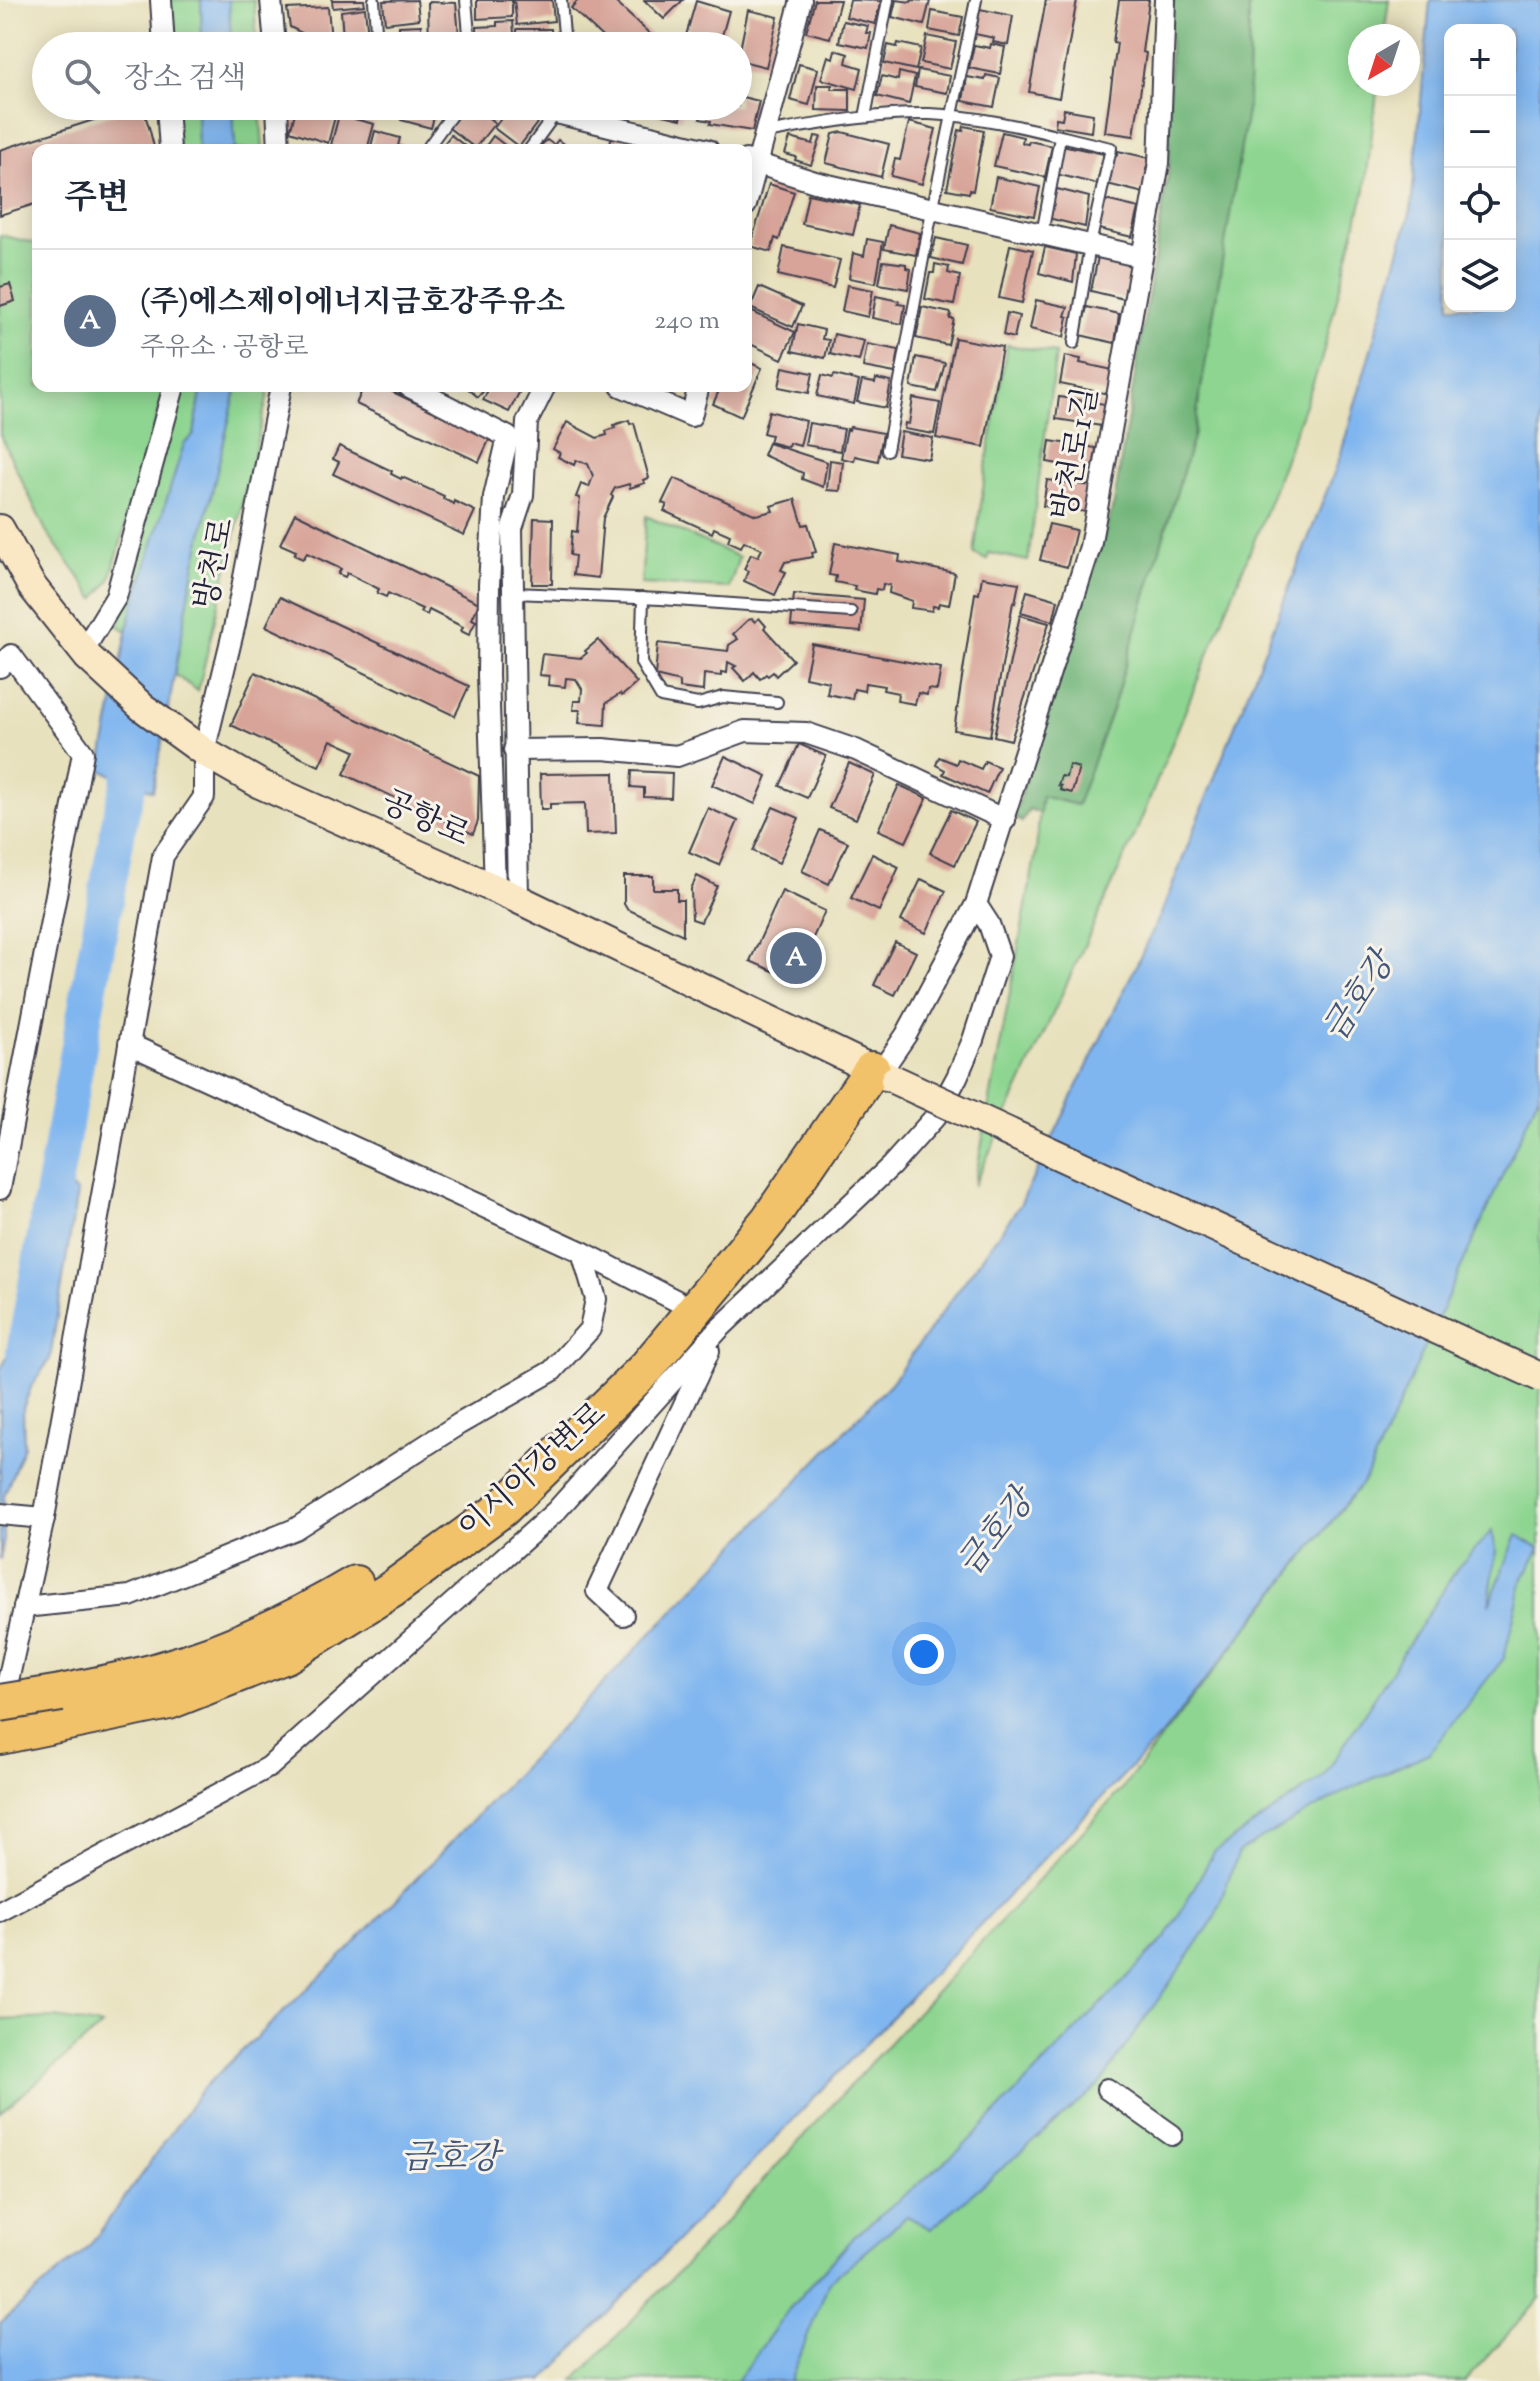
<!DOCTYPE html>
<html lang="ko">
<head>
<meta charset="utf-8">
<style>
  :root { --surface:#fff; --page:#f6f6f7; --text:#1f2937; --muted:#747a83; --line:#e0e1e3; --accent:#1f6fb2 }
  body { margin:0; font-family:"Sorts Mill Goudy","Noto Serif KR",serif; background:var(--page); color:var(--text) }
  .controls { position:absolute; right:24px; top:24px; display:grid; overflow:hidden; border-radius:16px; box-shadow:0 4px 20px #0003 }
  .controls button { width:72px; height:72px; display:grid; place-items:center; padding:0; border:0; border-bottom:2px solid var(--line); background:var(--surface); color:var(--text); font:40px sans-serif }
  .compass { position:absolute; left:1348px; top:24px; width:72px; height:72px; border-radius:50%; background:var(--surface); box-shadow:0 4px 20px #0003; rotate:219deg }
  .you { position:absolute; left:924px; top:1654px; width:28px; height:28px; margin:-20px; border:6px solid #fff; border-radius:50%; background:#1a73e8; box-shadow:0 0 0 12px #1a73e833 }
  .badge { display:grid; place-items:center; width:52px; height:52px; border-radius:50%; background:var(--accent); color:#fff; font-size:26px; font-weight:700 }
  .pin { position:absolute; translate:-50% -50%; border:4px solid #fff; box-shadow:0 2px 8px #0006 }
  .list { margin:0; padding:0; list-style:none }
  h2 { display:flex; justify-content:space-between; align-items:center; height:104px; margin:0; padding:0 32px; font-size:34px }
  h2 small { font-size:26px; font-weight:400; color:var(--muted) }
  .list li { display:grid; grid-template-columns:52px 1fr auto; gap:24px; align-items:center; box-sizing:border-box; height:144px; padding:0 32px; border-top:2px solid var(--line) }
  .list b { display:block; font-size:30px; white-space:nowrap }
  .list p { margin:0; font-size:26px; white-space:nowrap; color:var(--muted) }
  .list em { font-size:26px; font-style:normal; color:var(--muted) }
  .icon { flex:none; width:44px; height:44px; fill:none; stroke:currentColor; stroke-width:2; stroke-linecap:round; stroke-linejoin:round }
  .map { position:relative; flex:none; width:1540px; height:2381px; overflow:hidden }
  .search { position:absolute; background:var(--surface); box-shadow:0 4px 20px #0003; left:32px; top:32px; width:720px; height:88px; display:flex; align-items:center; gap:20px; box-sizing:border-box; padding:0 28px; border-radius:44px; color:var(--muted); font-size:30px }
  .panel { position:absolute; background:var(--surface); box-shadow:0 4px 20px #0003; left:32px; top:144px; width:720px; height:248px; border-radius:16px }
  .map>svg:first-child { display:block }
</style>
</head>
<body>
<div class="map">
<svg width="1540" height="2381" viewBox="0 0 1540 2381">
  <rect width="100%" height="100%" fill="#f7f3e8"/>
  <filter id="ink" filterUnits="userSpaceOnUse"><feTurbulence type="fractalNoise" baseFrequency=".0125" numOctaves="2"/><feDisplacementMap in="SourceGraphic" scale="16" xChannelSelector="R" yChannelSelector="G"/><feConvolveMatrix kernelMatrix="1 2 1 2 8 2 1 2 1" color-interpolation-filters="sRGB"/></filter>
  <filter id="wash" filterUnits="userSpaceOnUse"><feTurbulence type="fractalNoise" baseFrequency=".006" numOctaves="4" result="noise"/><feDisplacementMap in="SourceGraphic" scale="32" xChannelSelector="R" yChannelSelector="G"/><feGaussianBlur stdDeviation="1.8" result="paint"/><feColorMatrix in="noise" values="0 0 0 0 0 0 0 0 0 0 0 0 0 0 0 0 0 1.4 0 .05"/><feComposite in="paint" operator="in"/></filter>
  <g filter="url(#wash)">
    <rect width="100%" height="100%" fill="#e8e1bd"/>
    <g fill="#8dd590" stroke="#587c66" stroke-width="2">
      <path d="M170,0H201L202,46H172Z"/>
      <path d="M229,0H254L257,46H231Z"/>
      <path d="M1249,0H1389L1384,36H1360V84H1378L1365,190L1321,361L1261,524L1135,835L974,1186L1036,852L1041,796L1077,805L1113,707L1193,437L1248,105Z"/>
      <path d="M175,106H197L198,150H178Z"/>
      <path d="M233,106H260L263,150H235Z"/>
      <path d="M0,235L38,244V386H166L110,580L95,599L46,531L0,435Z"/>
      <path d="M1007,345L1056,353L1028,561L989,553L987,560L974,554L987,460Z"/>
      <path d="M179,386H202L194,435L127,631L119,626Z"/>
      <path d="M237,386H270L198,691L174,674L194,568Z"/>
      <path d="M646,516L739,557L729,588L641,584Z"/>
      <path d="M1540,1047V2299L1465,2381H574L716,2232L1119,1792L1366,1478L1464,1223Z"/>
      <path d="M56,2018L102,2026L0,2113V2020Z"/>
    </g>
    <path fill="#72b67a" stroke="#4a6c5a" stroke-width="2" d="M1170,0H1249L1248,105L1193,437L1113,707L1077,805L1042,796L1040,813L1029,809L1022,822L1014,817L1114,503L1169,169Z"/>
    <g fill="#80b6ef" stroke="#516c95" stroke-width="2" fill-rule="evenodd">
      <path d="M201,0H229L231,46H202Z"/>
      <path d="M1430,0H1540V1092L1366,1478L1161,1736L543,2381H0V2323L89,2247L204,2087L346,1952L891,1383L1020,1205L1161,914L1339,460L1411,210ZM1450,30H1510V306H1450Z"/>
      <path d="M197,106H233L235,150H198Z"/>
      <path d="M202,386H237L194,568L153,791L100,770L130,617L184,444L194,435Z"/>
      <path d="M63,1181L77,1193L50,1359L32,1385L23,1408L24,1446L4,1496V1540L0,1560V1371L33,1303Z"/>
      <path d="M1492,1531L1496,1550L1489,1605L1517,1535L1540,1549L1523,1578L1504,1658L1429,1753L1348,1790L1239,1851L1214,1919L1099,2085L931,2229L907,2216L829,2282L790,2381H737L790,2308L854,2236L961,2149L1167,1936L1214,1852L1324,1776L1458,1567Z"/>
    </g>
    <g fill="none" stroke-linecap="round" stroke-linejoin="round">
      <path stroke="#80b6ef" stroke-width="36" d="M24,1352L120,818L141,734"/>
    </g>
    <g id="blocks">
      <g fill="#d8a499">
        <path d="M332,0H364L365,5L333,8Z"/>
        <path d="M417,0L419,19L385,23L383,1Z"/>
        <path d="M477,0H512V17L477,19Z"/>
        <path d="M514,0H552L554,21L517,25Z"/>
        <path d="M578,0H613L663,46H612L571,8Z"/>
        <path d="M644,0H683L664,19Z"/>
        <path d="M815,0H840L830,38L806,32Z"/>
        <path d="M850,0L881,1L875,24L846,17Z"/>
        <path d="M896,0L911,2L912,0L930,1L924,25L892,17Z"/>
        <path d="M1046,0H1077L1059,98L1029,92Z"/>
        <path d="M1119,0H1149L1142,52L1146,53L1134,136L1105,132L1117,43L1113,42Z"/>
        <path d="M696,1L729,11L719,46H683Z"/>
        <path d="M428,2L456,3L460,46H429Z"/>
        <path d="M328,7L331,41L302,38V33L290,27L287,9Z"/>
        <path d="M365,8L369,46H340L341,38H343L341,11Z"/>
        <path d="M980,9L1013,16L1008,45L993,42L994,38L975,34Z"/>
        <path d="M748,10L778,17L766,67L738,60Z"/>
        <path d="M932,11L963,17L959,36L929,30Z"/>
        <path d="M513,21L515,46H478L477,27L497,26V22Z"/>
        <path d="M843,21L868,26L866,33H871L868,48L839,42Z"/>
        <path d="M421,25V46H388V41H399V26Z"/>
        <path d="M517,29H551L552,46H517Z"/>
        <path d="M927,36L956,42L950,69L921,63Z"/>
        <path d="M898,43L921,48L916,70L884,63L888,45L897,47Z"/>
        <path d="M991,44L1005,47L1000,74L969,68L974,45L990,48Z"/>
        <path d="M835,50L848,54L846,63L862,68L857,89L821,79L828,56L833,58Z"/>
        <path d="M799,64L818,69L809,105L790,100Z"/>
        <path d="M918,70L950,76L947,93L915,87Z"/>
        <path d="M899,72L915,76L909,104L877,96L882,76L898,80Z"/>
        <path d="M986,75L1000,78L994,107L963,101L967,77L985,80Z"/>
        <path d="M817,85H832L831,89H850V111L816,110Z"/>
        <path d="M738,96L759,101L752,131L710,124L711,121L700,119L703,106H738Z"/>
        <path d="M137,106H142L149,127L154,147L151,150H38V203L0,215V150Z"/>
        <path d="M297,106H312L336,113L328,143L290,131Z"/>
        <path d="M405,106H437L431,128L401,120Z"/>
        <path d="M466,106L480,117L483,113L495,123L475,148L449,128Z"/>
        <path d="M651,106H684L681,119L650,112Z"/>
        <path d="M1064,109L1093,114L1091,132L1055,126L1056,118L1062,119Z"/>
        <path d="M506,112L535,118L537,123L519,147L494,128Z"/>
        <path d="M339,115L374,124L367,150H349L331,145Z"/>
        <path d="M909,122L936,129L922,184L891,176L895,159L900,160Z"/>
        <path d="M964,126L984,130L973,191L970,190L969,193L947,189L959,130L963,131Z"/>
        <path d="M375,131L400,138L398,146L406,147L405,150H370Z"/>
        <path d="M842,132L889,144L881,177L826,163L833,134Z"/>
        <path d="M1002,132L1023,137L1022,143L1028,144L1029,141L1052,146L1045,177L994,166Z"/>
        <path d="M451,135L470,150H439Z"/>
        <path d="M493,136L511,150H483Z"/>
        <path d="M612,136L657,149V150H608Z"/>
        <path d="M815,136L821,137L811,165L795,160L796,157L785,154L790,138L813,144Z"/>
        <path d="M547,140L554,145L558,140L571,150H536Z"/>
        <path d="M1062,145L1104,154L1097,184L1056,174Z"/>
        <path d="M1118,151L1149,158L1146,170L1150,171L1144,193L1107,184L1114,154L1117,155Z"/>
        <path d="M996,177L1040,187L1034,216L990,207Z"/>
        <path d="M769,184L794,192L779,240L775,238L771,252L750,246Z"/>
        <path d="M1057,189L1089,197L1085,227L1048,218Z"/>
        <path d="M808,194L860,205L853,235L802,224Z"/>
        <path d="M1105,200L1139,208L1132,237L1099,229Z"/>
        <path d="M889,225L920,233L916,255L884,249Z"/>
        <path d="M936,238L967,245L962,265L931,258Z"/>
        <path d="M867,239L883,242L876,283L849,278L853,253L864,256Z"/>
        <path d="M1010,245L1033,250L1022,303L999,298Z"/>
        <path d="M784,247L840,260L833,288L778,275Z"/>
        <path d="M1045,247L1076,254L1073,282L1039,273Z"/>
        <path d="M1098,257L1131,265L1124,299L1091,291Z"/>
        <path d="M883,261L906,264V268L911,269L908,289L879,284Z"/>
        <path d="M935,264L949,267L948,273L960,276L954,305L925,299L930,273H934Z"/>
        <path d="M10,284L15,301L0,306V287Z"/>
        <path d="M847,285L873,290L868,317L842,311Z"/>
        <path d="M759,287L802,306L793,327L750,308Z"/>
        <path d="M876,296L899,301L898,304L905,305L902,324L872,318Z"/>
        <path d="M1036,300L1068,307L1065,316L1068,317L1064,337L1030,329Z"/>
        <path d="M922,307L951,313L950,319H954L948,345L916,338Z"/>
        <path d="M1087,307L1119,314L1115,343L1080,335Z"/>
        <path d="M746,309L795,332L782,359L746,342Z"/>
        <path d="M1007,313L1019,316L1014,338L1003,335Z"/>
        <path d="M798,324L824,330L822,339L829,340L825,358L792,351Z"/>
        <path d="M834,334L864,341L859,361L830,354Z"/>
        <path d="M955,338L1002,347L984,447L936,438Z"/>
        <path d="M867,344L899,350L895,373L863,367Z"/>
        <path d="M1065,356L1081,359L1080,363L1113,370L1109,394L1060,384Z"/>
        <path d="M916,357L945,363L937,392L911,387Z"/>
        <path d="M746,361L762,368L741,417L713,404L721,386H746Z"/>
        <path d="M783,367L813,373L809,393L779,387Z"/>
        <path d="M822,375L833,378L834,375L859,381L854,404L817,396Z"/>
        <path d="M876,379L891,382L886,408L857,402L862,381L875,383Z"/>
        <path d="M364,386H380L490,438L479,462L356,404Z"/>
        <path d="M465,386H488L478,397Z"/>
        <path d="M490,386H515L521,389L509,412L483,400Z"/>
        <path d="M1059,397L1105,404L1102,426L1056,419Z"/>
        <path d="M913,398L940,403L934,434L904,429L905,423L909,424Z"/>
        <path d="M769,411L806,421L800,446L789,443L788,447L769,442L771,435L763,433Z"/>
        <path d="M629,420L630,424L634,423L649,478L643,480L645,483L630,488L629,484L615,488L611,495L613,497L603,518L598,578L573,575L575,556L570,555L572,531L577,532L580,498L576,497L581,484L589,487L593,476L588,464L576,460L574,465L558,457L560,453L553,449L567,422L597,438L607,435L606,431L615,428L614,425Z"/>
        <path d="M809,423L844,429L840,451L805,445Z"/>
        <path d="M850,427L883,433L878,461L855,456L854,461L841,458L847,429L849,430Z"/>
        <path d="M901,432L933,438L929,459L897,454Z"/>
        <path d="M1050,441L1096,448L1093,470L1047,462Z"/>
        <path d="M768,443L827,462L823,487L802,479L803,473L763,455Z"/>
        <path d="M339,446L392,471L391,474L401,479L402,477L444,496L443,499L454,504V501L475,511L464,535L333,474L339,462L333,459Z"/>
        <path d="M830,460L843,462L840,491L827,490Z"/>
        <path d="M674,478L756,515L773,511L771,506L795,499L803,525L808,524L816,552L812,553L813,557L785,562L781,570L786,572L775,595L744,581L748,571L744,569L751,554L758,557L762,549L744,541L741,547L728,541L730,535L714,528L712,533L664,511L667,505L662,503Z"/>
        <path d="M1047,480L1092,486L1086,512L1043,506Z"/>
        <path d="M295,513L479,603L472,619L476,621L469,635L461,631L463,627L429,610L427,615L420,612L422,609L388,593L386,597L377,593L379,589L347,573L345,577L338,574L341,569L307,553L303,559L294,555L296,551L280,544Z"/>
        <path d="M534,518L553,519L552,584H532Z"/>
        <path d="M1049,524L1076,530L1067,567L1040,560Z"/>
        <path d="M835,543L900,555L899,562L955,573L949,605L939,603L938,607L933,606L932,611L911,608L912,601L889,593L890,585L883,584L882,590L876,589L875,594L854,590L855,586L835,582L836,576L829,575Z"/>
        <path d="M982,577L1019,583L1015,603L1013,602L990,736L954,730L975,593L979,594Z"/>
        <path d="M1027,591L1058,600L1053,621L1021,612Z"/>
        <path d="M794,594L864,600L861,632L791,626Z"/>
        <path d="M280,597L469,686L455,716L266,626Z"/>
        <path d="M1020,615L1049,623L1011,740L994,736Z"/>
        <path d="M759,618L766,626L764,628L793,660L776,676L773,672L768,676L766,674L760,679L754,672L745,681L733,668L736,666L728,662L727,673L721,672V676L704,674L703,691L680,688V682L655,676L658,643L728,651L729,645L738,639L733,634L748,620L752,619L755,622Z"/>
        <path d="M598,640L637,683L622,696L620,694L606,703L605,725L579,723L580,710H573L574,701H581L582,689L576,679L566,678L565,687L548,685L549,676L539,675L542,654L581,658L587,653L585,651Z"/>
        <path d="M812,644L941,668L937,690L928,689L927,695L918,693L915,704L897,701L898,693L883,690L884,686L865,683L864,691L854,689L852,699L827,694L829,682L805,677Z"/>
        <path d="M255,672L479,776L478,821L473,834L344,774L355,751L331,740L319,766L231,725Z"/>
        <path d="M799,744L826,756L807,798L780,786Z"/>
        <path d="M725,756L767,776L755,804L712,785Z"/>
        <path d="M939,757L956,764L958,759L981,769L985,761L999,767L987,794L943,774L945,770L936,765Z"/>
        <path d="M849,763L875,775L856,819L829,808Z"/>
        <path d="M1069,765L1079,768L1072,793L1060,790L1061,786L1058,785L1061,776L1066,777Z"/>
        <path d="M632,771L672,773L671,798L644,797V788L631,787Z"/>
        <path d="M614,773L616,833L586,834L585,803L550,804V809H541L540,774Z"/>
        <path d="M899,785L927,798L906,842L878,830Z"/>
        <path d="M773,807L799,818L779,863L753,851Z"/>
        <path d="M708,808L738,821L719,865L689,852Z"/>
        <path d="M951,810L976,822L955,865L930,853Z"/>
        <path d="M820,830L848,842L829,884L802,871Z"/>
        <path d="M872,854L899,867L879,911L851,898Z"/>
        <path d="M624,876H653V889H677V900H683V935L627,909L624,904Z"/>
        <path d="M697,876L717,886L701,922L692,919L691,889Z"/>
        <path d="M921,879L946,891L926,933L901,921Z"/>
        <path d="M782,891L825,911L794,980L750,961Z"/>
        <path d="M895,942L916,952L895,995L874,985Z"/>
      </g>
    </g>
  </g>
  <g filter="url(#ink)">
    <use href="#blocks" fill-opacity="0" stroke="#403f4e" stroke-width="2"/>
    <g fill="none" stroke-linecap="round" stroke-linejoin="round">
      <defs>
        <g id="lane">
          <path d="M374,0L377,46"/>
          <path d="M466,0L470,46"/>
          <path d="M561,0L565,46"/>
          <path d="M865,117L888,0"/>
          <path d="M765,133C819,124 874,113 929,114C990,116 1052,135 1111,148L1090,245L1074,343"/>
          <path d="M426,150L458,106"/>
          <path d="M529,150L556,113"/>
          <path d="M1042,234L1060,137"/>
          <path d="M887,450L932,211L976,0"/>
          <path d="M514,593L661,599L851,612"/>
          <path d="M643,598L641,663L661,697L698,704L723,697L777,702"/>
        </g>
        <g id="street">
          <path d="M161,0L164,46"/>
          <path d="M271,0L275,46"/>
          <path d="M167,106L170,150"/>
          <path d="M277,106L279,150"/>
          <path d="M528,106L708,150"/>
          <path d="M746,160L815,182L1142,257"/>
          <path d="M746,205L801,0"/>
          <path d="M408,386L508,437L494,497L489,585L488,675L495,888"/>
          <path d="M621,386L691,416L699,386"/>
          <path d="M83,651L116,597L174,386"/>
          <path d="M0,667L11,655L83,753L0,1189"/>
          <path d="M514,750L603,749L677,756L745,731L806,733L856,750L1005,820"/>
          <path d="M518,899L512,528L523,495L527,422L545,386"/>
          <path d="M880,1073L906,1035L976,904L1090,547L1159,163L1165,0"/>
          <path d="M582,1252L677,1301"/>
          <path d="M0,1514L44,1518L163,856L204,797V752L235,624L281,386"/>
          <path d="M24,1607L130,1596L295,1529L459,1424L552,1371L590,1329L596,1299L582,1252L129,1044"/>
          <path d="M623,1615L597,1591L709,1351"/>
          <path d="M2,1708L44,1518"/>
          <path d="M0,1911L269,1767L556,1511L718,1330L891,1166L936,1116L957,1077L973,1040L1000,956L989,924L976,904"/>
          <path d="M1107,2089L1172,2135"/>
        </g>
        <path id="secondary" d="M0,529L31,585L88,657L142,707L204,752L260,784L518,899L888,1077"/>
        <g id="highway">
          <path d="M61,1693C93,1686 126,1680 158,1671C227,1652 293,1621 355,1584"/>
          <path d="M0,1736L169,1701L286,1655L391,1590L503,1508L647,1367L769,1220L872,1070"/>
        </g>
      </defs>
      <use href="#lane" stroke="#403f4e" stroke-width="14"/>
      <use href="#street" stroke="#403f4e" stroke-width="24"/>
      <use href="#secondary" stroke="#403f4e" stroke-width="32"/>
      <use href="#highway" stroke="#403f4e" stroke-width="40"/>
      <use href="#lane" stroke="#fff" stroke-width="10"/>
      <use href="#street" stroke="#fff" stroke-width="20"/>
      <use href="#secondary" stroke="#fae7c3" stroke-width="28"/>
      <use href="#highway" stroke="#f2c26a" stroke-width="36"/>
      <defs>
        <path id="secondary-bridge" d="M895,1080L1540,1377"/>
        <path id="highway-bridge" d="M0,1703L61,1693"/>
      </defs>
      <use href="#secondary-bridge" stroke="#403f4e" stroke-width="32" stroke-linecap="butt"/>
      <use href="#highway-bridge" stroke="#403f4e" stroke-width="40" stroke-linecap="butt"/>
      <use href="#secondary-bridge" stroke="#fae7c3" stroke-width="28"/>
      <use href="#highway-bridge" stroke="#f2c26a" stroke-width="36"/>
    </g>
  </g>
  <g text-anchor="middle" dominant-baseline="central" stroke-width="6" stroke-linejoin="round" paint-order="stroke">
    <g font-size="32" fill="#22223b" stroke="#f7f3e8">
      <text transform="translate(1077 454) rotate(-80)">방천로1길</text>
      <text transform="translate(216 564) rotate(-79)">방천로</text>
      <text transform="translate(425 820) rotate(24)">공항로</text>
      <text transform="translate(533 1472) rotate(-42)">이시아강변로</text>
    </g>
    <g font-size="34" font-style="italic" fill="#43567a" stroke="#f7f3e8">
      <text transform="translate(1360 998) rotate(-57)">금호강</text>
      <text transform="translate(997 1534) rotate(-52)">금호강</text>
      <text x="450" y="2159">금호강</text>
    </g>
  </g>
</svg>
<div class="controls">
<button>+</button>
<button>−</button>
<button><svg class="icon" aria-label="locate" viewBox="0 0 24 24"><circle cx="12" cy="12" r="6"/><path d="M12 2v4M12 18v4M2 12h4M18 12h4"/></svg></button>
<button><svg class="icon" aria-label="layers" viewBox="0 0 24 24"><path d="M12 4l9 5-9 5-9-5zM3 14l9 5 9-5"/></svg></button>
</div>
<svg class="compass" viewBox="-18 -18 36 36"><path d="M0-13l5 13h-10z" fill="#e53935"/><path d="M0 13l5-13h-10z" fill="#747a83"/></svg>
<div class="you"></div>
<div class="pin badge" style="left:796px;top:958px;background:#5c6f8a">A</div>
<div class="search"><svg class="icon" aria-label="search" viewBox="0 0 24 24"><circle cx="10" cy="10" r="6"/><path d="M15 15l6 6"/></svg>장소 검색</div>
<section class="panel">
<h2>주변<small></small></h2>
<ul class="list">
<li><span class="badge" style="background:#5c6f8a">A</span><div><b>(주)에스제이에너지금호강주유소</b><p>주유소 · 공항로</p></div><em>240 m</em></li>
</ul>
</section>
</div>
</body>
</html>
